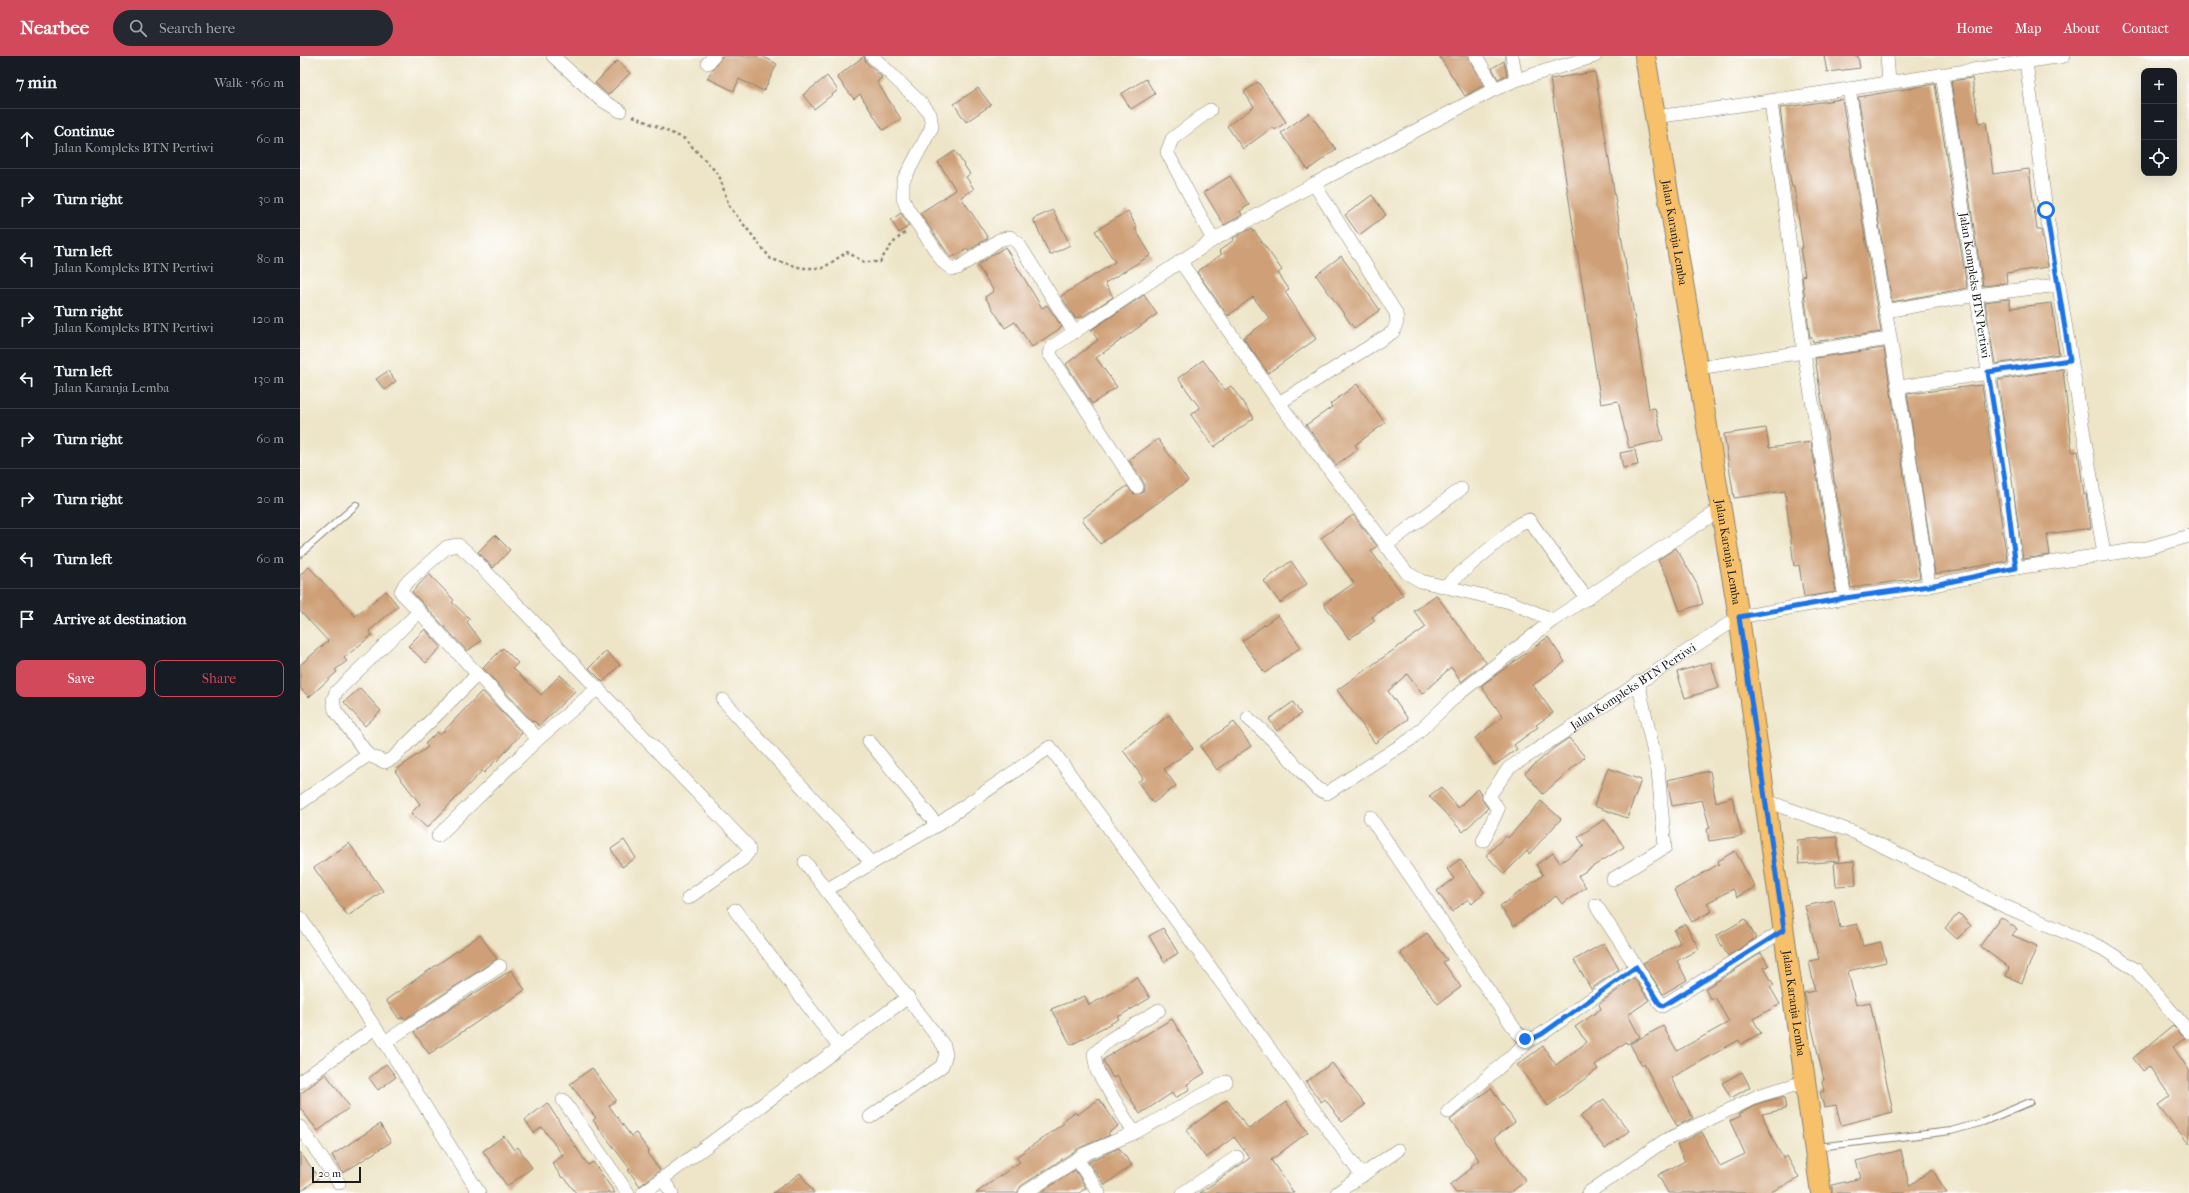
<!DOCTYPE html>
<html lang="en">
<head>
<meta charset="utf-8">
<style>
  :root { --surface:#171b24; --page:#242831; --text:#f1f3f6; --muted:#9ea1a6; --line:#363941; --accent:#d1495b }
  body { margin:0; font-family:"IM FELL French Canon",serif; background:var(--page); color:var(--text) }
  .controls { position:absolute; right:12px; top:12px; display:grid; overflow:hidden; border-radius:8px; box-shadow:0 4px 16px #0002 }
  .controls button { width:36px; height:36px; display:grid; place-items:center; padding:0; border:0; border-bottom:1px solid var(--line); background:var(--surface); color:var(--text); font:20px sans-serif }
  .scale { position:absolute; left:12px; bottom:10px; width:49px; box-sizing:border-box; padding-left:4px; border:2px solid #1c1c1c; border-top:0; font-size:11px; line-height:14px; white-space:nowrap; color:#1c1c1c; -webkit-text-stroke:3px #fff; paint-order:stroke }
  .stop { position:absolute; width:12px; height:12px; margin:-9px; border:3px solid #1a73e8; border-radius:50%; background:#fff }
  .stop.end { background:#1a73e8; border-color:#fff; box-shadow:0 1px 4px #0008 }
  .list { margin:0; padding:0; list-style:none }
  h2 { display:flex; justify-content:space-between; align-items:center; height:52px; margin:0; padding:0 16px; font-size:17px }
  h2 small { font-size:13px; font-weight:400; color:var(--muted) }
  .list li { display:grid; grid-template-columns:26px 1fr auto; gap:12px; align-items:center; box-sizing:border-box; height:60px; padding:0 16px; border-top:1px solid var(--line) }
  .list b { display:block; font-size:15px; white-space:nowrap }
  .list p { margin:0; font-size:13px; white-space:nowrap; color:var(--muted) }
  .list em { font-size:13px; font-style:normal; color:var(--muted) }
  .actions { display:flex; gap:8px; padding:12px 16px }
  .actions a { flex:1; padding:9px 0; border:1px solid var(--accent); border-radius:8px; text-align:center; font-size:14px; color:var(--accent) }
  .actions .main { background:var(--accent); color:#fff }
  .icon { flex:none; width:22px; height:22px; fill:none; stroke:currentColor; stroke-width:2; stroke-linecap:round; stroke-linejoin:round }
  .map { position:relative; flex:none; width:1889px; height:1137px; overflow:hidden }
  header { display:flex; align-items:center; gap:24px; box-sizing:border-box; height:56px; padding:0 20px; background:var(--accent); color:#fff }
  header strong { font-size:19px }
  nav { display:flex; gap:22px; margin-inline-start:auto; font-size:14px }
  .search { width:280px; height:36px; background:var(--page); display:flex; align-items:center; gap:10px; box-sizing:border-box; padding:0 14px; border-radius:22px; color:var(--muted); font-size:15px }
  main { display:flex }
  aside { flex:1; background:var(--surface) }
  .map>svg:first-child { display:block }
</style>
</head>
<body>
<header>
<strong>Nearbee</strong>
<div class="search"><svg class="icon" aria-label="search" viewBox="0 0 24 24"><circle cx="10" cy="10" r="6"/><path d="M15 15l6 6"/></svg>Search here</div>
<nav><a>Home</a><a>Map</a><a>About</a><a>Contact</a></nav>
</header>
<main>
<aside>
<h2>7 min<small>Walk · 560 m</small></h2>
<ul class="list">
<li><svg class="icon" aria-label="ahead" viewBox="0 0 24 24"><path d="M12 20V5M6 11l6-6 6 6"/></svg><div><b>Continue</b><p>Jalan Kompleks BTN Pertiwi</p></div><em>60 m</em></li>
<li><svg class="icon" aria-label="right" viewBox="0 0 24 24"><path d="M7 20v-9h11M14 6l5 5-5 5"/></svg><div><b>Turn right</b></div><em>30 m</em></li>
<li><svg class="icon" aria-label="left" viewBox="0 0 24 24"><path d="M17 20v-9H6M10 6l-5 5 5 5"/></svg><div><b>Turn left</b><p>Jalan Kompleks BTN Pertiwi</p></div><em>80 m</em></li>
<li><svg class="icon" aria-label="right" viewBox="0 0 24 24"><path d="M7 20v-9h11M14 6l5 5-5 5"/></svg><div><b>Turn right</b><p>Jalan Kompleks BTN Pertiwi</p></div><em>120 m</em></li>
<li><svg class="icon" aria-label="left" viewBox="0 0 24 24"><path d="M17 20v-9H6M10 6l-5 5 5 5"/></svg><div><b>Turn left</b><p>Jalan Karanja Lemba</p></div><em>130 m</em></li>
<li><svg class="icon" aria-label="right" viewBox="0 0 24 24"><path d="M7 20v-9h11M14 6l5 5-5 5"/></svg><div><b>Turn right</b></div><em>60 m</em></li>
<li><svg class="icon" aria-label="right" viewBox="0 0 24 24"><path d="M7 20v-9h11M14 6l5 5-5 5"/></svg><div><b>Turn right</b></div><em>20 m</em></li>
<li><svg class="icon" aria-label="left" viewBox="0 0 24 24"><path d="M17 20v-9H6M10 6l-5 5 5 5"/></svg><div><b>Turn left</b></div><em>60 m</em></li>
<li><svg class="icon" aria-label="arrive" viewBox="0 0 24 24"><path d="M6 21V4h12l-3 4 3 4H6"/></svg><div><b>Arrive at destination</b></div></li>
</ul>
<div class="actions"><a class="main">Save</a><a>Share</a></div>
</aside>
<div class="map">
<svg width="1889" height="1137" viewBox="0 0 1889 1137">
  <rect width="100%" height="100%" fill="#fff"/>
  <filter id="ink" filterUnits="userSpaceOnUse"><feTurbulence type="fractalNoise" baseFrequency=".025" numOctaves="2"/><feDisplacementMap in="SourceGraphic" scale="8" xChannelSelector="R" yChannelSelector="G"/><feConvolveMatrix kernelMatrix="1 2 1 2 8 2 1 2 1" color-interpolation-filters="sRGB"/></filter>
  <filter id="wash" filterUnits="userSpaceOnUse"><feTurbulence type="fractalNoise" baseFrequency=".012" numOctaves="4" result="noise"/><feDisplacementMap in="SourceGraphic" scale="16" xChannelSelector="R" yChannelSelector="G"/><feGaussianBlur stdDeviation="0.9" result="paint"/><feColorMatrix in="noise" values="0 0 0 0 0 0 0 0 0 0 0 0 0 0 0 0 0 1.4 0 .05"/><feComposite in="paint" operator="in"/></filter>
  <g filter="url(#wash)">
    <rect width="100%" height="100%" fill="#eee5c8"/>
    <g id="blocks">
      <g fill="#cfa077">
        <path d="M422,0H462L477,8L464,35L439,23L434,35L407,22Z"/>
        <path d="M564,0L566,6L582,21L577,26L601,63L583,74L560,38L554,43L537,21Z"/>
        <path d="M1139,0H1168L1184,29L1165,40Z"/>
        <path d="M1524,0H1558L1560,12L1527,16Z"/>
        <path d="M317,5L330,17L308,39L295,27Z"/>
        <path d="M1204,5L1207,19L1198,23L1192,12Z"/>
        <path d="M1295,16L1349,353L1355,352L1363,384L1329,392L1318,345L1301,348L1250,23Z"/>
        <path d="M527,20L538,34L514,53L503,39Z"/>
        <path d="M1672,22L1679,67L1686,66L1693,118L1729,113L1737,174H1741L1748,211L1706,217L1707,227L1683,230L1651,25Z"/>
        <path d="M846,23L855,38L831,53L821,38Z"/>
        <path d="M958,26L986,66L975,74L973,71L943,93L927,70L954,51L944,36Z"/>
        <path d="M1635,28L1667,232L1592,246L1558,41Z"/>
        <path d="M678,32L691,49L666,66L654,48Z"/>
        <path d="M1542,43L1581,276L1513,286L1512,282H1510L1502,220L1505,219L1500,192H1503L1494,131H1492L1487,105L1480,52Z"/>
        <path d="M1009,57L1036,93L1008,114L981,77Z"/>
        <path d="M655,95L670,118L666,121L674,133L661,141L688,182L668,195L667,193L651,202L620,157L656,134L638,106Z"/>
        <path d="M930,120L949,149L940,155L942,159L924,169L904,136Z"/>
        <path d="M1072,139L1086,159L1059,179L1045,159Z"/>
        <path d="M753,154L770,189L750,199L733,163Z"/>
        <path d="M828,155L837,172L835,173L851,199L805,227L813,241L782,261L775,262L761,240L815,206L795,175Z"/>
        <path d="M601,157L609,170L599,177L591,164Z"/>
        <path d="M952,172L982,214L978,217L989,233L985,236L1016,283L968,317L943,282L970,263L953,241L928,260L897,216L922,198L919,195L934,184L933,182Z"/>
        <path d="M705,191L742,252L747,249L762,271L732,291L715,266L705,272L685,241L694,235L677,209Z"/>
        <path d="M1041,200L1080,254L1054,272L1016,219Z"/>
        <path d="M844,239L857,258L796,302L817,331L792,348L766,308L798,284L791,274Z"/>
        <path d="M1709,243L1711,252L1752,247L1759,298L1695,308L1685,246Z"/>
        <path d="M1584,292L1620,522L1551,532L1515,302Z"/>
        <path d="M903,304L925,334L931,330L954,362L914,391L891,359L900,352L878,322Z"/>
        <path d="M1763,313L1772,396L1778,395L1784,439L1786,438L1791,472L1747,478L1750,499L1723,503L1698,324Z"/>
        <path d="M88,315L96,325L85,334L76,323Z"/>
        <path d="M1057,328L1085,367L1055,389L1058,393L1036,409L1006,369L1032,351L1030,348Z"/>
        <path d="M1682,329L1707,505L1635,518L1607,338Z"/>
        <path d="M1466,372L1469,392L1511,386L1536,536L1504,541L1499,509L1494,510L1485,435L1434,442L1424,378Z"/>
        <path d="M858,383L888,425L800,488L782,463L827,430L834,438L842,437L844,434V427L829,404Z"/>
        <path d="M1335,394L1338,409L1323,412L1320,397Z"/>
        <path d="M1053,459L1077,490L1071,495L1103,539L1072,561L1075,565L1049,583L1024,548L1054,527L1021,482Z"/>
        <path d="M195,479L210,494L193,512L178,496Z"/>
        <path d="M1376,492L1397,528L1403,548L1380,555L1369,524L1358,504Z"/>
        <path d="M991,505L1007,528L980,547L964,525Z"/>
        <path d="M9,511L55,560L86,535L98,550L69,575L72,579L44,602L47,605L35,614L37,616L9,641L0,632V609L28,585L0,555V519Z"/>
        <path d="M129,518L154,544L152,546L170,563L167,566L181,585L167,595L112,536Z"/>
        <path d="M1136,539L1186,606L1161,626L1151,611L1122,638L1107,618L1088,635L1108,663L1075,687L1037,634L1126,571L1114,555Z"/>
        <path d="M978,559L1001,591L965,617L942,585Z"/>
        <path d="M125,573L141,591L126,607L108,590Z"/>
        <path d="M1248,581L1265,606L1233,629L1253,657L1236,669L1238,671L1214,689L1217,693L1195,709L1175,682L1203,661L1181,630Z"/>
        <path d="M203,592L218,607L213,612L241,639L260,619L276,634L239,670L234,665L233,666L183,612Z"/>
        <path d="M306,595L320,609L303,626L289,612Z"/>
        <path d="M1411,606L1419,632L1385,642L1377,616Z"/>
        <path d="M60,632L81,655L65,670L44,646Z"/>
        <path d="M182,635L222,677L197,705L196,704L184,717L182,715L127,772L111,757L120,748L95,715L128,691L125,688L137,676L140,679Z"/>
        <path d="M993,646L1001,658L977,675L969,663Z"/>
        <path d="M869,659L893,693L864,713L876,730L853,747L838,726L843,722L823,694Z"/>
        <path d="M934,666L951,690L917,714L900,690Z"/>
        <path d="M1269,682L1285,701L1243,738L1225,717L1254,692Z"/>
        <path d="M1308,712L1341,724L1327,762L1294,750Z"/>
        <path d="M1410,715L1416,746L1432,741L1442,780L1409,785L1407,773L1410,772L1402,744L1372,750L1367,724Z"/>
        <path d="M1141,731L1158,752L1177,733L1182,738V744L1188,752L1163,776L1129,740Z"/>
        <path d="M1241,745L1261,763L1229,798L1227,795L1204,818L1186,799L1206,780L1208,782Z"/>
        <path d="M1305,763L1324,791L1278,820L1286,831L1262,848L1256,840L1214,870L1200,850L1243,819L1236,809L1253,797L1260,807L1284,790L1278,781Z"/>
        <path d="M1537,781L1539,805L1499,808L1497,784Z"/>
        <path d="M324,784L336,802L322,811L311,793Z"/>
        <path d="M49,787L83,835L48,860L14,812Z"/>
        <path d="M1435,795L1455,831L1437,841L1433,833L1407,847L1412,855L1392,866L1374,834L1419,808L1418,805Z"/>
        <path d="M1160,803L1184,836L1172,848L1168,843L1152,856L1137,835L1154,823L1147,813Z"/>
        <path d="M1554,805L1556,829L1536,830L1534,807Z"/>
        <path d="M1534,844L1540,872L1557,868L1563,890L1581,886L1586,906L1548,915L1556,949L1570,946L1593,1056L1541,1069L1536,1049L1524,1051L1520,1036L1524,1035L1522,1025L1524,1024L1504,937L1515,935L1509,905L1519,903L1505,850Z"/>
        <path d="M1659,857L1671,870L1657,883L1645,872Z"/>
        <path d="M1701,861L1717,873L1712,879L1737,890L1722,927L1706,920L1709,912L1680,890Z"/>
        <path d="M1445,863L1456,882L1428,900L1416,880Z"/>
        <path d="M1385,868L1399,893L1377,905L1387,924L1363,938L1343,907L1380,887L1374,874Z"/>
        <path d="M863,872L878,897L864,906L849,880Z"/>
        <path d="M1127,877L1147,904L1143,906L1161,931L1138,948L1100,897Z"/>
        <path d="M180,879L197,903L105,963L103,961L99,963L86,944Z"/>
        <path d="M1304,887L1319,913L1291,933L1274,904Z"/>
        <path d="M1461,897L1469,910L1464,912L1474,929L1470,931L1480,948L1453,963L1461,977L1441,988L1439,984L1371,1022L1393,1062L1377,1070L1344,1008L1342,1010L1330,988L1363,970L1377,995L1429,966L1415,941L1411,944L1405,933Z"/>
        <path d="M211,914L225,934L129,998L114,976Z"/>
        <path d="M837,921L850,942L818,961L819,963L771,989L751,953L785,940L789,949L824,931L823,930Z"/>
        <path d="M1334,922L1349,944L1328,959L1340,981L1327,988L1326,986L1295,1009L1298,1013L1248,1050L1217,1009L1243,990L1256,1009L1287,986L1275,971L1301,953L1299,948Z"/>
        <path d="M872,963L905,1017L887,1028L890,1033L875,1042L872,1037L840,1058L817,1020L813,1022L803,1004L834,983L835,985Z"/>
        <path d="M1873,970L1885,982L1873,991L1889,1014V1088L1858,1049L1870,1040L1849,1010L1843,1015L1833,1002Z"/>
        <path d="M1032,1007L1065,1049L1042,1066L1025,1043L1021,1046L1006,1026Z"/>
        <path d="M86,1008L96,1021L78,1034L69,1022Z"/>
        <path d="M292,1012L316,1044L309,1050L331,1080L336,1077L349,1095L347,1097L360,1114L340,1130L328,1114L330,1113L293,1064L296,1062L270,1028Z"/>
        <path d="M1442,1016L1450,1031L1431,1042L1422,1027Z"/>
        <path d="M26,1018L50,1051L18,1075L0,1052V1038Z"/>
        <path d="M1191,1032L1215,1066L1194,1082L1226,1125L1210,1137H1156L1150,1129L1172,1112L1171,1110L1179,1104L1150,1064Z"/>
        <path d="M1484,1041L1486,1053L1462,1058L1474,1086L1483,1102L1487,1100L1499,1122L1469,1137H1368L1358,1119L1385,1105L1377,1089L1402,1076L1420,1110L1445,1098L1430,1065L1441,1060L1439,1058L1463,1046Z"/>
        <path d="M799,1043L818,1070L808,1077L810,1079L781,1091L721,1130L717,1137H676L720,1106L716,1101L764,1067L762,1065L775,1056L777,1059Z"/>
        <path d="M1304,1043L1329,1075L1305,1093L1280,1060Z"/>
        <path d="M927,1044L949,1073L986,1046L1008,1076L971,1104L994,1137H900L950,1102L934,1081L906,1102L886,1074Z"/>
        <path d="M247,1047L288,1109L293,1106L315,1137H276L264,1121L262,1122L252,1107L263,1100L242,1071L234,1077L225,1064Z"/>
        <path d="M80,1068L91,1086L43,1117L32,1099Z"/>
        <path d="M204,1080L214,1094L218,1091L232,1112L207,1130L183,1095Z"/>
        <path d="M819,1092L832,1109L805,1129L788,1106Z"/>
        <path d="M1601,1094L1609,1130L1632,1113L1647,1137H1532V1129L1561,1122L1556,1105Z"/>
        <path d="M0,1096L19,1122L0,1136Z"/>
        <path d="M775,1114L786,1132L779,1137H740Z"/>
        <path d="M500,1117L514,1137H473Z"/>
      </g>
    </g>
  </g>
  <g filter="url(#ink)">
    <use href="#blocks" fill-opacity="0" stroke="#858072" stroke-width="1"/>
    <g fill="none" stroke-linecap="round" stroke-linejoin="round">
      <defs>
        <g id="lane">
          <path d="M0,498L56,449"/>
          <path d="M1518,1091L1651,1075L1683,1066L1730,1046"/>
        </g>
        <g id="street">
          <path d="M253,0L300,43L320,55"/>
          <path d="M572,0L623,49L630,58L632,71L603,125V142L607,152L644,207L652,213L658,212L699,184L710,181L718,187L774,276L913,184L1014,128L1195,33L1216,24L1295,0"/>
          <path d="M1176,0L1195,33"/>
          <path d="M1212,0L1216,24"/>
          <path d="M1587,0L1589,26"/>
          <path d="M1726,6L1746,154L1804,498"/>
          <path d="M408,7L414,0"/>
          <path id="s1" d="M1642,18L1705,424L1716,512"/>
          <path d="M1549,33C1576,199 1605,364 1629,530"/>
          <path d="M1471,46L1504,297L1545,542"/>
          <path d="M910,54L872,83L867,96L913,184"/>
          <path d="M1355,61C1492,43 1628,20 1764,0"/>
          <path d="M880,205L979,347L1093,276L1097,266L1096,257L1014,128"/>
          <path d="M1585,255L1676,239L1759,229"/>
          <path d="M774,276L753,290L749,297L837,431"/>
          <path d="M1398,312L1589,283"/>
          <path d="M1600,331L1771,304"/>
          <path d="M979,347L1107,517L1121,525L1210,546L1253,564L1421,453"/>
          <path d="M1085,490L1161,433"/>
          <path d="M1144,531L1219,468L1229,464L1287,543"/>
          <path d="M119,556L43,629L36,636L33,644L35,654L68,699L85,706L93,702L177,619"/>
          <path d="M423,644L572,807"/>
          <path d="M948,662L975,686L1017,733L1027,737L1111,683L1156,640L1253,564"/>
          <path d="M238,683L101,536L105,528L147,491L158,489L167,496L448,790L449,795L443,803L388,842"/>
          <path d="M569,685L637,769"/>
          <path d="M1466,745L1556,777L1704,850L1802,892L1836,914L1889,976"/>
          <path d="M0,747L68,699"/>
          <path d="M1070,761L1216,975L1225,983L1230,984"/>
          <path d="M138,780L238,683L298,632"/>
          <path id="s2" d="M1183,785L1198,753L1189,740L1209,712L1439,561L1545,542L1629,530L1716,512L1847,492L1889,480"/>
          <path d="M505,806L644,990L646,998L642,1010L570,1061"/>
          <path d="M1313,823L1365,791L1358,715L1338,626"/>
          <path d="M526,834L637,769L750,691L1062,1120"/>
          <path d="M1296,849L1362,950L1484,874"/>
          <path d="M435,854L540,992"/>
          <path d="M0,862L85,986L179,1137"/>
          <path d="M85,986L200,910"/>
          <path d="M0,1026L75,972"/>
          <path d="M263,1044L328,1137"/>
          <path d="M1148,1056L1230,984L1242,978L1336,911"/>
          <path d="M0,1071L39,1127"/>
          <path d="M834,1077L797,1015L794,998L809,984L859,954"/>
          <path d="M777,1103L799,1137"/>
          <path d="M362,1123L372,1137"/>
          <path d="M343,1137L608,941"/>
          <path d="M725,1137L785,1098L834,1077L926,1026"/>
          <path d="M883,1137L937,1101"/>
          <path d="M1037,1137L1098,1094"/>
          <path d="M1288,1137L1364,1085L1460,1039L1505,1026"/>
        </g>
        <g id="primary">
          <path id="s3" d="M1345,0L1439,561L1521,1137"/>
        </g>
      </defs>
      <use href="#lane" stroke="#858072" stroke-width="8"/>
      <use href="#street" stroke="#858072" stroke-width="14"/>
      <use href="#primary" stroke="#858072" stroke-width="22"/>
      <path stroke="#858072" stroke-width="2.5" stroke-dasharray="3 3" stroke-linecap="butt" d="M333,60L385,83L419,119L429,150L471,203L502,212H523L547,196L564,206H580C587,194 594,184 606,176"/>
      <use href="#lane" stroke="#fff" stroke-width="6"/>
      <use href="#street" stroke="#fff" stroke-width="13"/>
      <use href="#primary" stroke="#f7c06b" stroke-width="20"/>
    </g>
  </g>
  <g fill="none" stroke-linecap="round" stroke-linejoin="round" filter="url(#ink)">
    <path stroke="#1a73e8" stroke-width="5" d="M1225,983L1230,984L1242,978L1336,911L1359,947L1363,950L1484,874L1439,561L1545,542L1629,530L1716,512L1705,424L1688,316L1770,304L1746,154"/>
  </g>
  <g text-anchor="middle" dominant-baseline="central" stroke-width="3.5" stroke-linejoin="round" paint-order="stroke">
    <g font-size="12" fill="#1c1c1c" stroke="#fff">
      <text stroke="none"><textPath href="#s3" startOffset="179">Jalan Karanja Lemba</textPath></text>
      <text stroke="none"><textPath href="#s1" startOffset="214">Jalan Kompleks BTN Pertiwi</textPath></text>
      <text stroke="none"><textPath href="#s3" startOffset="503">Jalan Karanja Lemba</textPath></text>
      <text stroke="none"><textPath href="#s2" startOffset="234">Jalan Kompleks BTN Pertiwi</textPath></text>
      <text stroke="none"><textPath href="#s3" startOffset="959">Jalan Karanja Lemba</textPath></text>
    </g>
  </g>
</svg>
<div class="controls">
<button>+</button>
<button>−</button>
<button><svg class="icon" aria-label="locate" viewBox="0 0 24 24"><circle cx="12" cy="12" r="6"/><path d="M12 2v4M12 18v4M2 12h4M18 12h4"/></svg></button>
</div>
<div class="scale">20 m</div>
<div class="stop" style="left:1746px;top:154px"></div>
<div class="stop end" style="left:1225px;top:983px"></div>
</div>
</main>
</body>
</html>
